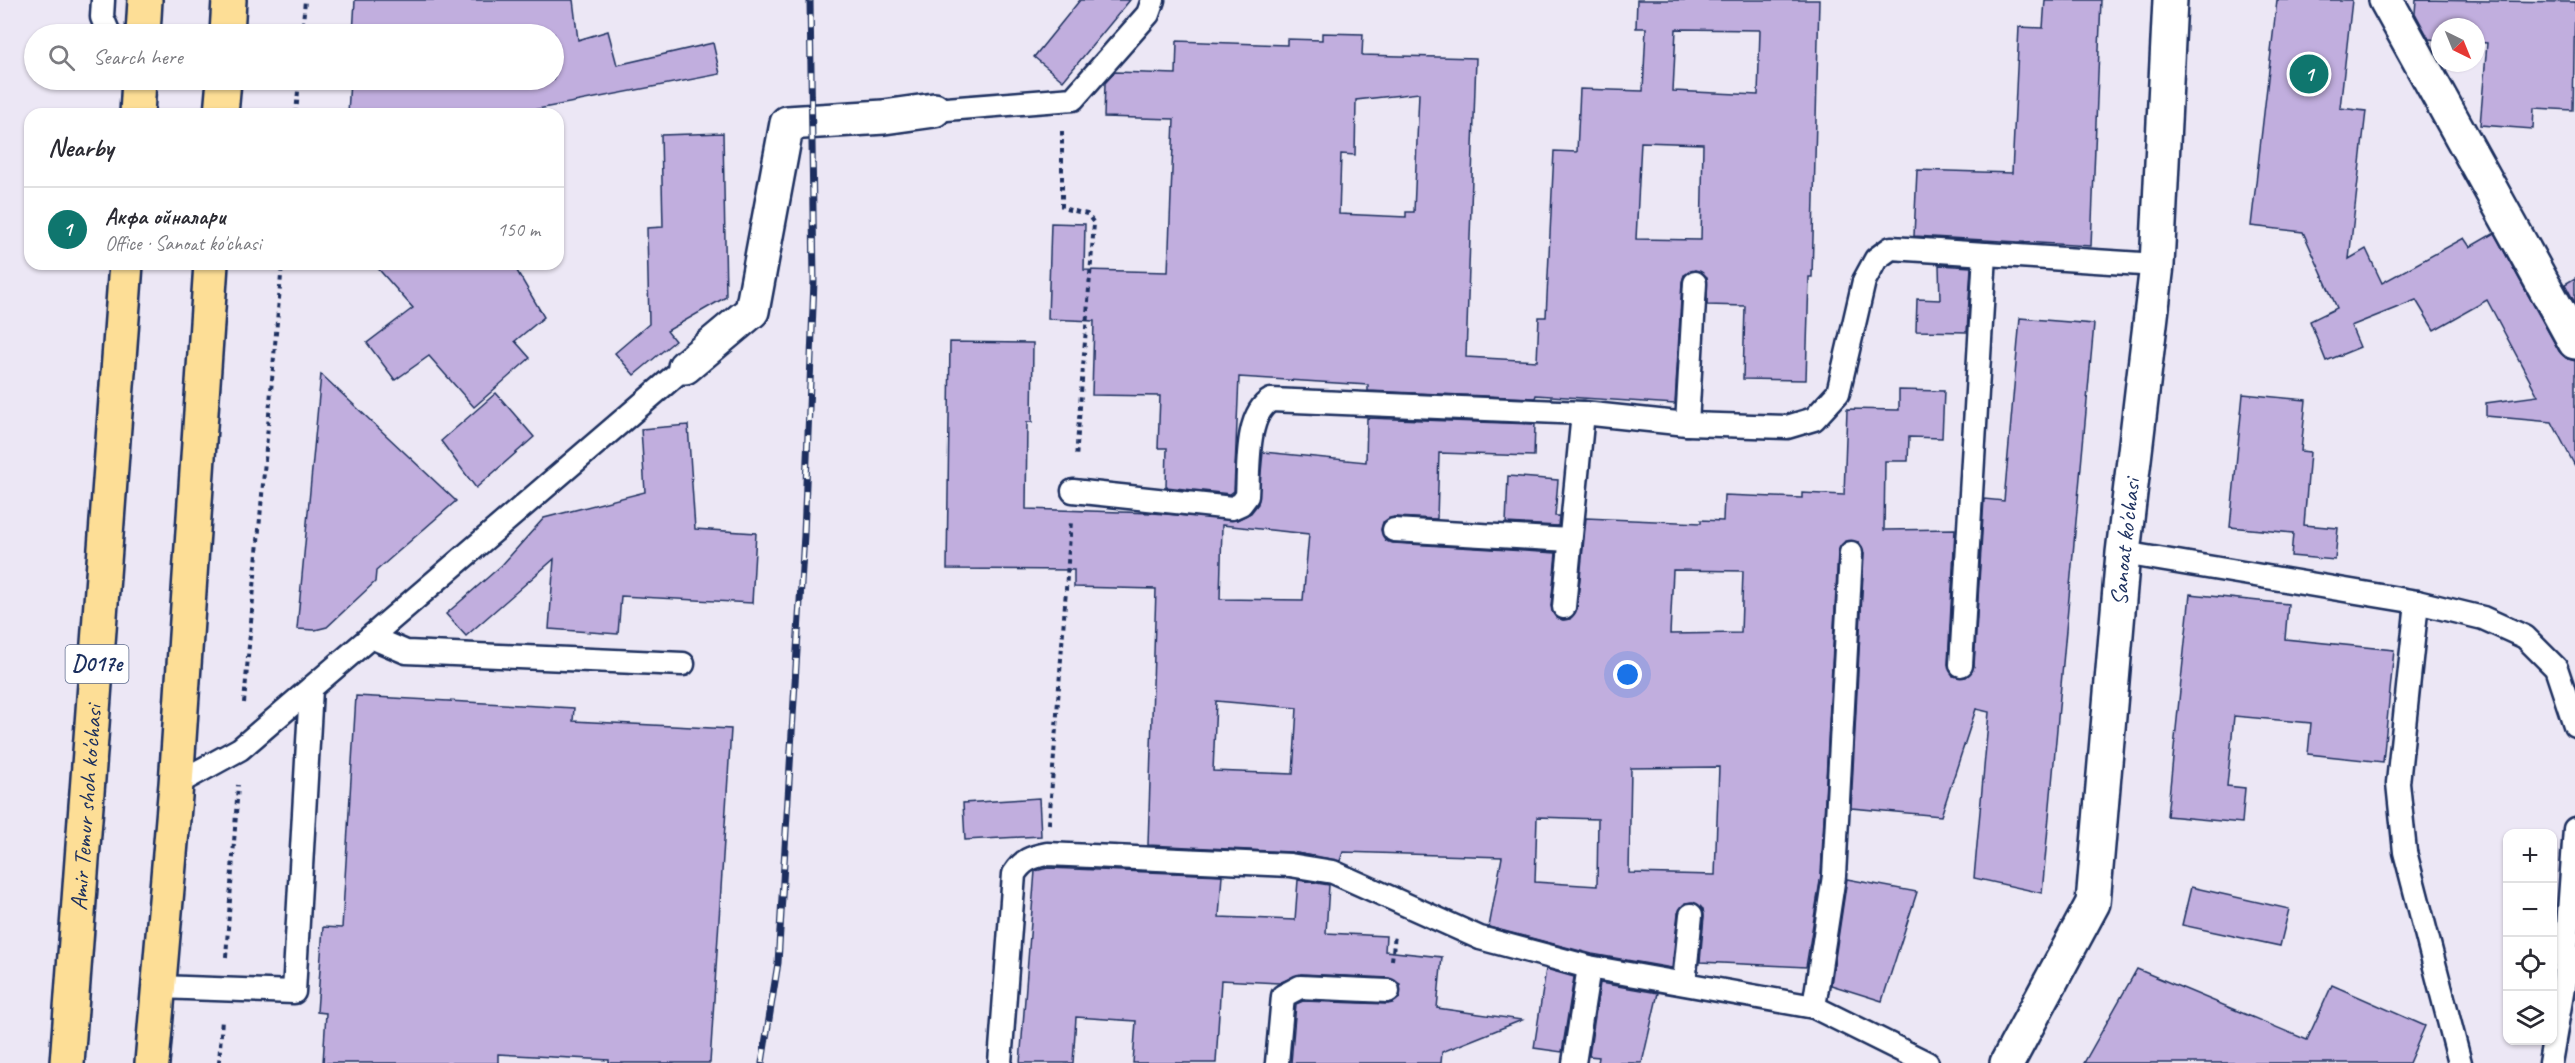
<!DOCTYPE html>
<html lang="en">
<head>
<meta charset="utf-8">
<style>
  :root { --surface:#fff; --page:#f2f2f3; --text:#2b2b33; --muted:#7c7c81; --line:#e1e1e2; --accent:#0f766e }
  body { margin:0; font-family:Caveat,sans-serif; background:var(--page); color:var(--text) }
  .controls { position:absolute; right:18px; bottom:18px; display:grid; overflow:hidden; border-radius:12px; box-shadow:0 2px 4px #0004 }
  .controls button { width:54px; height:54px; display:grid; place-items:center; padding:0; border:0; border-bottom:2px solid var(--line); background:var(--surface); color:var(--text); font:30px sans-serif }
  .compass { position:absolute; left:2431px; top:18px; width:54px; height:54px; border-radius:50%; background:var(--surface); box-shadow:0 2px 4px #0004; rotate:137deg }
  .you { position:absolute; left:1628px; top:675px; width:21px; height:21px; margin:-15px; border:4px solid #fff; border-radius:50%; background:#1a73e8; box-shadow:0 0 0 9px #1a73e833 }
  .badge { display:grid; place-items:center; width:39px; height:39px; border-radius:50%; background:var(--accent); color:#fff; font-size:20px; font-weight:700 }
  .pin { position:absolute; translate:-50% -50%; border:3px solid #fff; box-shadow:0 2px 6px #0006 }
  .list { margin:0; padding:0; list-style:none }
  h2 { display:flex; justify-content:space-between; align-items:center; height:78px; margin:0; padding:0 24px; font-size:26px }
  h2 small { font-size:20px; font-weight:400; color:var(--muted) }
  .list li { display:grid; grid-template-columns:39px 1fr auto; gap:18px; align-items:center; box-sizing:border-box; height:84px; padding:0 24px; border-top:2px solid var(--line) }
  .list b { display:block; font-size:22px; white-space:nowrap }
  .list p { margin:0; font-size:20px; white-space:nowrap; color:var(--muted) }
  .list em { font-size:20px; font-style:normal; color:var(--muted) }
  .icon { flex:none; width:33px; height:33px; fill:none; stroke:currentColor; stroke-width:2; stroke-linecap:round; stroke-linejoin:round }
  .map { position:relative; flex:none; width:2575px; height:1063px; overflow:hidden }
  .search { position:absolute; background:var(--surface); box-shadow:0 2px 4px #0004; left:24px; top:24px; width:540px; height:66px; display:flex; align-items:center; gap:15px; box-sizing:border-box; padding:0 21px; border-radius:33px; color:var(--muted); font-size:22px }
  .panel { position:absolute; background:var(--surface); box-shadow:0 2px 4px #0004; left:24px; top:108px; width:540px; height:162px; border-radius:18px }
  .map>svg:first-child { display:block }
</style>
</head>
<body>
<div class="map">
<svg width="2575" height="1063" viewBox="0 0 2575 1063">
  <rect width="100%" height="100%" fill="#ece7f5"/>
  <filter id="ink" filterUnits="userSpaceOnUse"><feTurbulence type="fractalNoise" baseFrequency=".0167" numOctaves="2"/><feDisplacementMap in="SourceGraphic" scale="12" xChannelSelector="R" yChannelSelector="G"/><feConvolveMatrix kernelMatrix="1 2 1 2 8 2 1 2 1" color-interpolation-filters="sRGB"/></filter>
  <g filter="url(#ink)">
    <g fill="#c1aede" stroke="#1b2f5e" stroke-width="1.5" fill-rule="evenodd">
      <path d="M355,0H573L578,40L608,31L617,65L713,43L720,74L512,114H348L350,80H554V34H353Z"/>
      <path d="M1080,0H1130L1063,81L1034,57Z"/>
      <path d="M1637,0H1819L1812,277H1809L1806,380L1743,379L1745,306L1707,305V277L1695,270L1684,275L1682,282L1675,404L1536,395L1535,398L1368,391V385L1239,377L1234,491L1230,494L1166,487L1167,448H1158L1160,396L1092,395L1094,321L1048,319L1051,223L1085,224L1084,270L1168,272L1174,119L1104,117L1105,83L1115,72L1176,74L1177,41L1287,45V39L1322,40V33L1363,34L1362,55L1476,58L1466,357L1537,361L1539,317H1546L1554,151L1577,152L1580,89L1643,91L1646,28H1636ZM1676,29L1760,30L1758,95L1673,91ZM1419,93L1414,212H1406V217L1339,214L1341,154L1355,155L1356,100ZM1641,142L1703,144L1701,240L1636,239Z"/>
      <path d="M2045,0H2101L2091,246L1914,236L1917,170L2012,173L2019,27L2043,28Z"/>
      <path d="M2277,0H2352L2340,108L2366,111L2349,259L2366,249L2382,283L2464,238L2470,247L2494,233L2559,351L2566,358L2575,361V466L2552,422L2486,416V403L2538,396L2487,300L2434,330L2416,300L2351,326L2360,347L2326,361L2310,321L2337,308L2303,232L2251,226Z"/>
      <path d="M2416,0L2575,2L2573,110L2534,108L2533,129L2480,125L2487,43L2476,42V27H2440V40L2429,39L2415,13Z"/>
      <path d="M723,133L726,297L667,331L675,341L634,375L615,353L649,324L647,228L663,227L661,135Z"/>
      <path d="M374,264H513L544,317L515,341L530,358L474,407L429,356L395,380L367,343L413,308Z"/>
      <path d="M1939,265L1971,267L1967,332L1916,331L1917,299L1940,300Z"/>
      <path d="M2575,278V303L2565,284Z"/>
      <path d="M2020,318L2094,324L2042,893L1974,878L1989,712L1976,709L1941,816L1851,808L1864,554L1859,542L1845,541L1838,552L1821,875L1806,967L1700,962L1704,916L1703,909L1693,902L1685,903L1678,913L1672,968L1592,954L1489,927L1502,857L1343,852L1340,861L1291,852L1148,845L1156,589L1074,587V570L947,569L950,342L1033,343L1032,422H1027L1026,509L1153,513L1237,520L1251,513L1258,504L1263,452L1366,462L1367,418L1535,424L1534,456L1439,453L1437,519L1394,517L1383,522L1381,530L1386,541L1393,543L1556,553L1551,606L1556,618L1563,620L1570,619L1577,609L1586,518L1701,523V520L1723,521L1724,495L1802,498V493L1844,495L1847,409L1899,410V390L1944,391L1942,438L1909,437L1908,461H1885L1884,530L1955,529L1948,664L1953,676L1966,677L1974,666L1984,499L2004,501ZM1222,525L1309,534L1303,600L1220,599ZM1673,570L1743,571L1741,633L1670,634ZM1216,701L1297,708L1293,774L1213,771ZM1719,767L1715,875L1629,873L1631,768ZM1537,817L1598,819L1597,886L1535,882Z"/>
      <path d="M321,374L456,501L376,571L375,582L327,627L315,630L297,629Z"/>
      <path d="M496,393L534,437L476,488L441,441Z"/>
      <path d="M2243,394L2306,400L2301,451L2310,452L2304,525L2338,528L2335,560L2291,556L2293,533L2230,527Z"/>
      <path d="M688,425L695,529L756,533L752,603L621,596L618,634L549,629L554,559L466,636L446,614L502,565L544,518L645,492L641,429Z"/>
      <path d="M1508,476L1558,480L1555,516H1559L1558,526L1506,523Z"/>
      <path d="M2190,594L2288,604L2285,639L2394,650L2383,762L2308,754L2311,723L2234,716L2227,786L2245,788L2242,823L2167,816Z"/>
      <path d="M356,696L574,708L573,721L731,729L710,1063H609V1060L498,1054V1063H323L326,1013L317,1012L323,927L342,928Z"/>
      <path d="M1039,798L1041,836L965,840L963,803Z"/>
      <path d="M1048,868L1222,875L1219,917L1295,920L1298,880L1329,885L1326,933L1386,936L1385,951L1442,957L1437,1008L1522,1020L1442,1052L1441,1063H1291L1296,1004L1303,1001L1388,1004L1400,998V984L1389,978L1301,974L1279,983L1221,980L1216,1063H1133L1136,1021L1076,1017L1073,1063H1020L1035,871Z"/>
      <path d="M1847,879L1917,892L1882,1001L1831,985Z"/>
      <path d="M2191,887L2289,909L2280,946L2182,925Z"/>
      <path d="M1546,969L1574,977L1562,1052L1534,1048Z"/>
      <path d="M2137,969L2307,1040L2332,985L2425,1026L2409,1063H2084Z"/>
      <path d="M1600,983L1658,993L1642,1063H1598L1599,1057L1589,1056Z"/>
    </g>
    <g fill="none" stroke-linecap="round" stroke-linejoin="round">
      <defs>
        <g id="service">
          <path d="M103,0L102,17L109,34"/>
          <path d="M934,110L1073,99L1148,14L1153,0"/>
          <path d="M1687,424L1695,283"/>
          <path d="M1073,491L1232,508L1241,504L1247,496C1249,469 1245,414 1271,400L1583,413L1687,424L1787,427L1814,419L1838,393L1864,281L1876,259L1891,248L2157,265"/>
          <path d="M1394,530L1570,540"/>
          <path d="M2123,553L2417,602L2483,618L2525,637L2556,668L2575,725"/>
          <path d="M2417,602L2398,783L2405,852L2460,1063"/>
          <path d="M1564,607L1583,413"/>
          <path d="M371,637L406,652L683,664"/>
          <path d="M1961,665L1985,254"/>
          <path d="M176,784L240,749L685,367"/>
          <path d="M1684,983L1691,915"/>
          <path d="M159,987L294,992L311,689"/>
          <path d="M1814,1007L1834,876L1851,553"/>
          <path d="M1000,1063L1014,874C1023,860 1031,857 1047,854L1290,865L1333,872L1480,938L1589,967L1814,1007L1927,1063"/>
          <path d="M1277,1063L1283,996L1300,987L1388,991"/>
          <path d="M1574,1063L1589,967"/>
          <path d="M2550,1063L2564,982L2575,829"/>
        </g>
        <path id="pedestrian" d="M685,367L752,311L787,123L884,117L934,110"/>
        <path id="minor" d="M2386,0L2575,342"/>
        <g id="secondary">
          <path id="s1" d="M2007,1063L2093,903L2123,553L2157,265L2170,0"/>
        </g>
        <g id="primary">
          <path d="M143,34L145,0"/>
          <path d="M227,34L229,0"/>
          <path d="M137,114L139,80"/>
          <path d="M221,114L224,80"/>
          <path id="s2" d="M67,1063L126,264"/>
          <path d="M152,1063L176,784L211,264"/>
        </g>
      </defs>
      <use href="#service" stroke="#1b2f5e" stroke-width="27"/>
      <use href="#pedestrian" stroke="#1b2f5e" stroke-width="38"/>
      <use href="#minor" stroke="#1b2f5e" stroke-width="38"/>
      <use href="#secondary" stroke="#1b2f5e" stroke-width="38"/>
      <use href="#primary" stroke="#1b2f5e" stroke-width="38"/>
      <g stroke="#1b2f5e" stroke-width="4" stroke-dasharray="4.5 4.5" stroke-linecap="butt">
        <path d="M302,34L305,0"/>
        <path d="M296,114L299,80"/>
        <path d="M1062,131V208L1087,214L1094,223L1076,459"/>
        <path d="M244,703L282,264"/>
        <path d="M1049,824L1071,521"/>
        <path d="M226,957L238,785"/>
        <path d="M1392,960L1395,935"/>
        <path d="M219,1063L222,1019"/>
      </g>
      <use href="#service" stroke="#fff" stroke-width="22"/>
      <use href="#pedestrian" stroke="#fff" stroke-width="33"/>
      <use href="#minor" stroke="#fff" stroke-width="33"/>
      <use href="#secondary" stroke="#fff" stroke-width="33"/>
      <use href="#primary" stroke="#fdde96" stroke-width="33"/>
      <defs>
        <path id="rail" d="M762,1063L778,963L804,535L814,281L810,0"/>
      </defs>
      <use href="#rail" stroke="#1b2f5e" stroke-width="7"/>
      <use href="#rail" stroke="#fff" stroke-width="4.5" stroke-dasharray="14" stroke-linecap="butt"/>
    </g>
  </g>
  <g text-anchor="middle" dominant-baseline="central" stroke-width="5" stroke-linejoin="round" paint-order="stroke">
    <rect fill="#fff" stroke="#5f6d8e" stroke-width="1.5" x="65.5" y="645" width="63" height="38" rx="4.5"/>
    <g font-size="22" font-weight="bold" fill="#1b2f5e">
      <text x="97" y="664">D017e</text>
    </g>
    <g font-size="24" fill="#1b2f5e" stroke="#fff">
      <text stroke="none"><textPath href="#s1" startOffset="544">Sanoat ko'chasi</textPath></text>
      <text stroke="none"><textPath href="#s2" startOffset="256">Amir Temur shoh ko'chasi</textPath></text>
    </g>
  </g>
</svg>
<div class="controls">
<button>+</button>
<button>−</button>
<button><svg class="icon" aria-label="locate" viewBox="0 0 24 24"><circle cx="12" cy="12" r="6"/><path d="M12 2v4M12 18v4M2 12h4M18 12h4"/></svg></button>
<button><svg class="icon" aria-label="layers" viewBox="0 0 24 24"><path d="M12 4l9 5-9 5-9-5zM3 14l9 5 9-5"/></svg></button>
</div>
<svg class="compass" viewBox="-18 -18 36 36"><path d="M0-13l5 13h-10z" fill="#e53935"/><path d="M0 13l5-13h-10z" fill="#7c7c81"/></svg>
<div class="you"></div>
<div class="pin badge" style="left:2309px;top:74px">1</div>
<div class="search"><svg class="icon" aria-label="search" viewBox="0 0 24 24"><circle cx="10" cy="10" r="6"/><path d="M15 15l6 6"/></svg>Search here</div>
<section class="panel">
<h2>Nearby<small></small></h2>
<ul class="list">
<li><span class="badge">1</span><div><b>Акфа ойналари</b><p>Office · Sanoat ko'chasi</p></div><em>150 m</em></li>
</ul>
</section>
</div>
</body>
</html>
